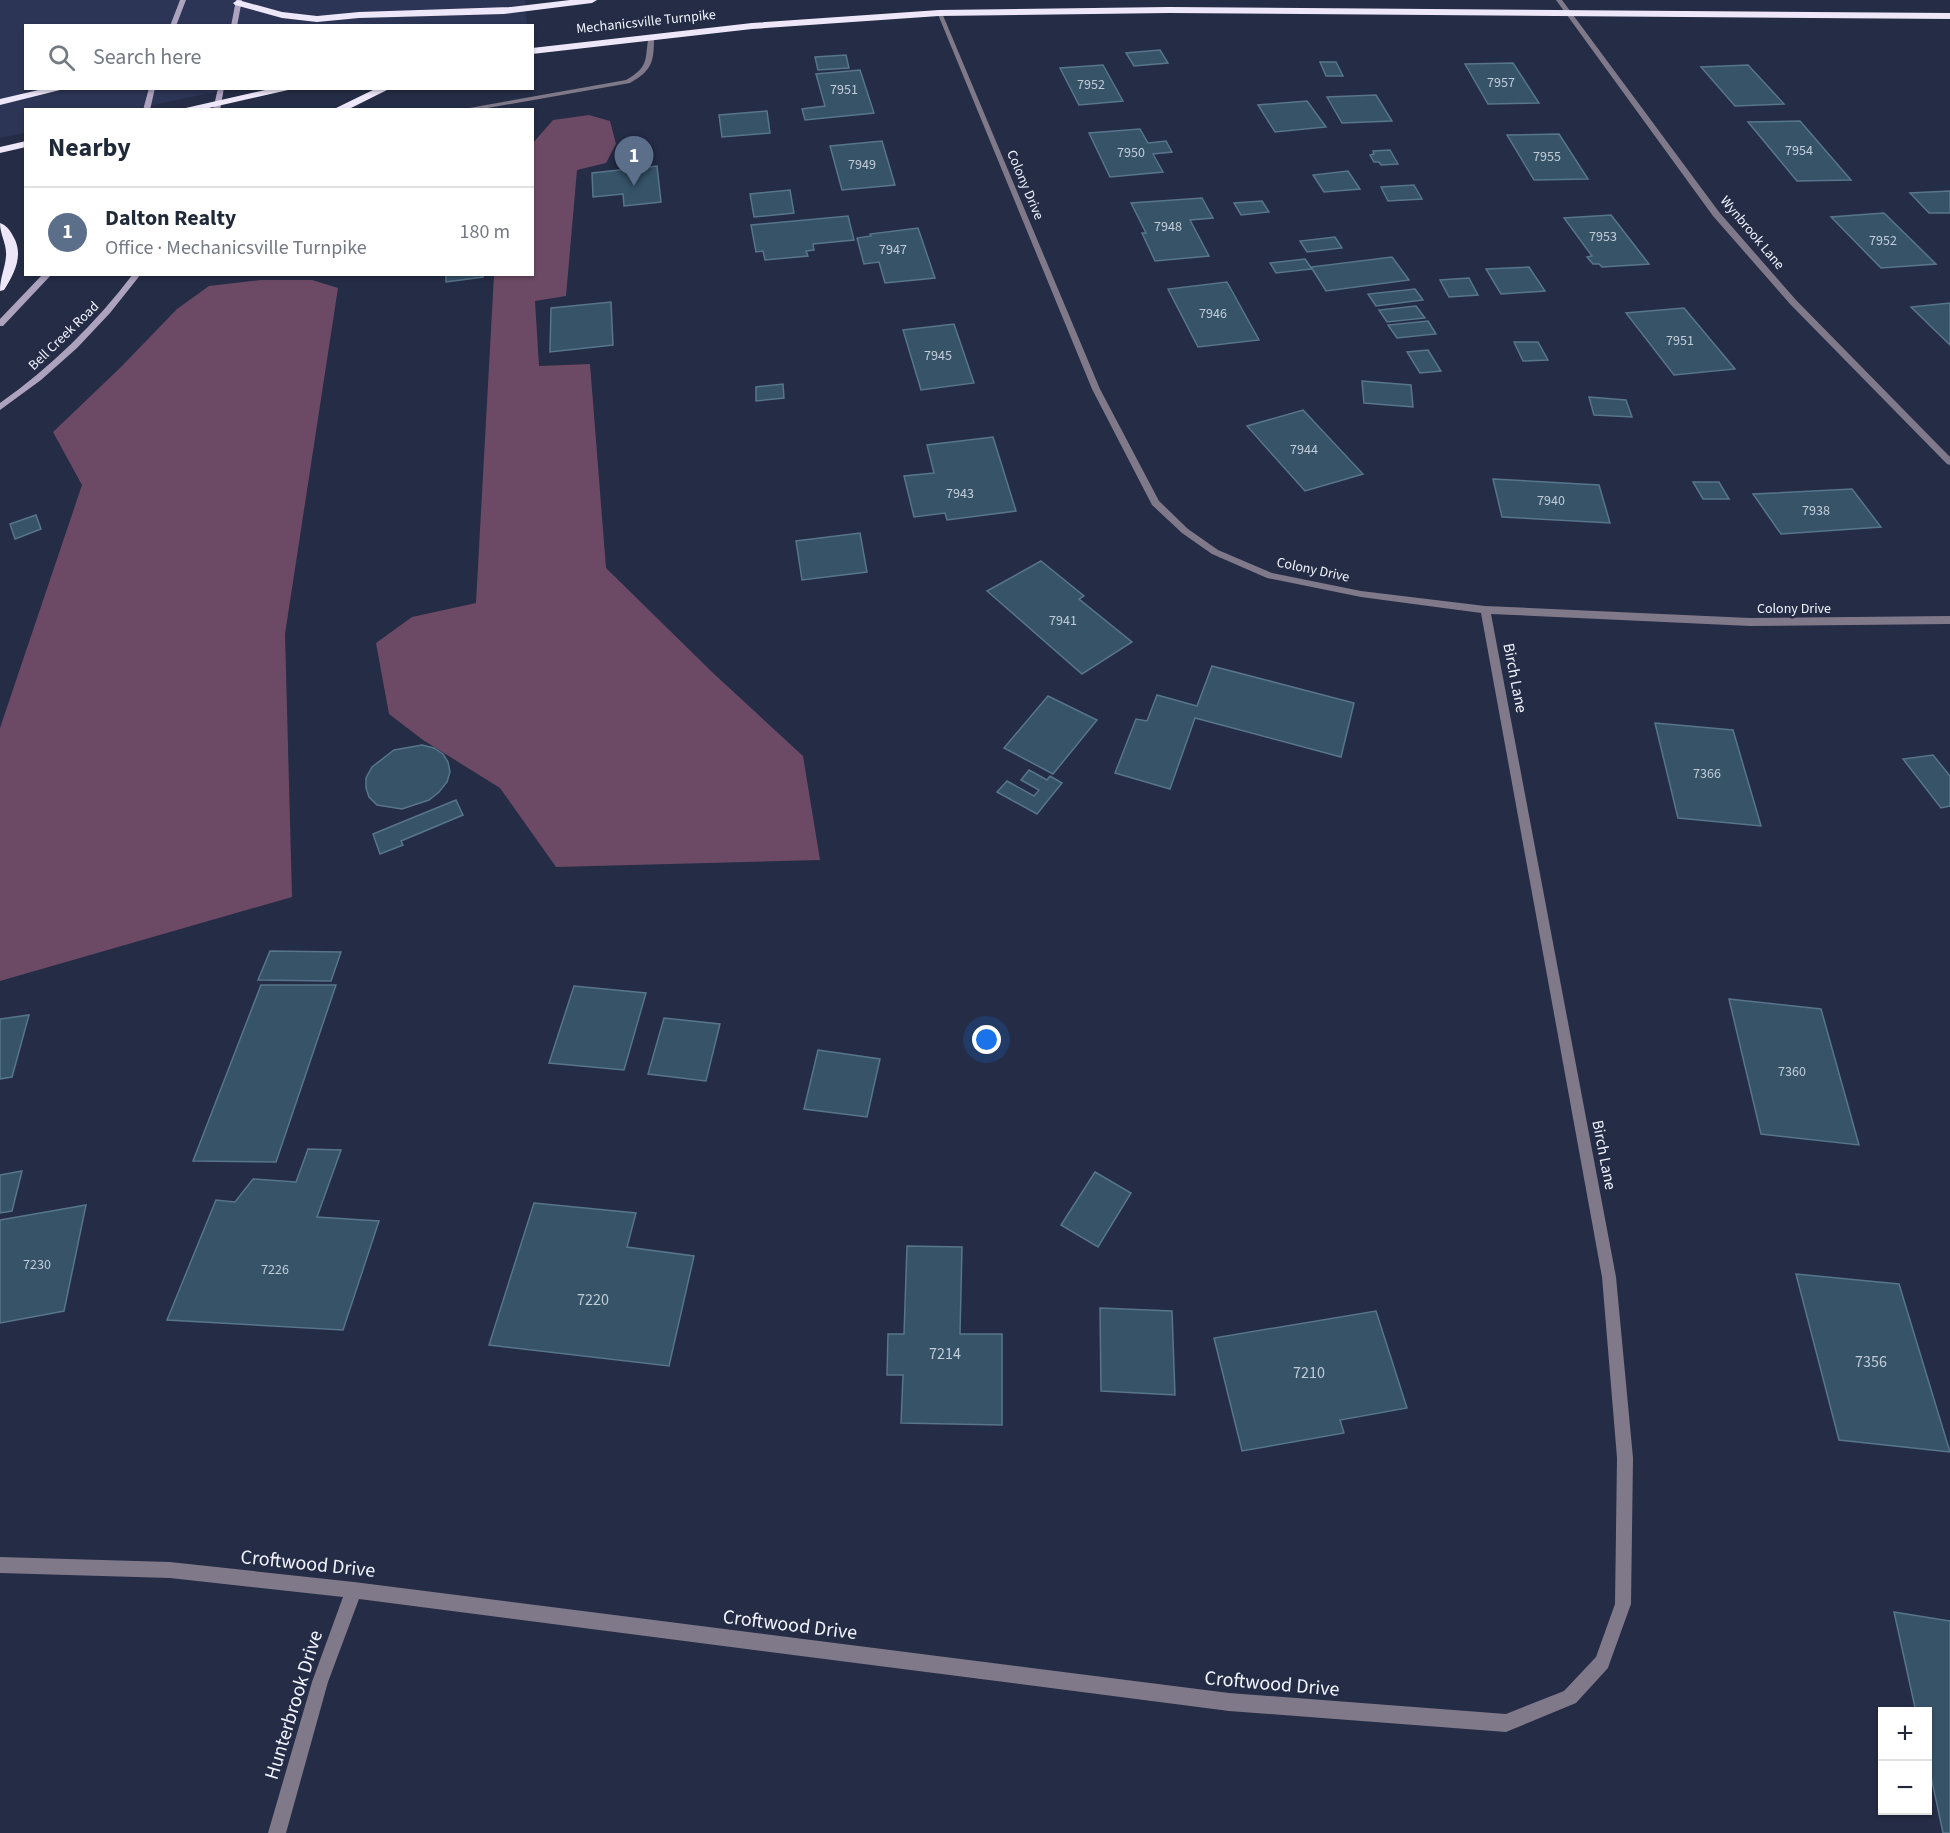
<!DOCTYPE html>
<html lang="en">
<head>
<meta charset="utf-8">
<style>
  :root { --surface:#fff; --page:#f2f2f3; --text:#1f2937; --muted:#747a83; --line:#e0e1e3; --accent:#1a73e8 }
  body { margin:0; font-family:"Source Sans 3",sans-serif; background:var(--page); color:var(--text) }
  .controls { position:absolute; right:18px; bottom:18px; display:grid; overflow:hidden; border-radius:0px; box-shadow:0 2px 4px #0004 }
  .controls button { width:54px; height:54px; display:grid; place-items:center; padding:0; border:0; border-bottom:2px solid var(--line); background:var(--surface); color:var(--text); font:30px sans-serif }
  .you { position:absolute; left:987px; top:1040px; width:21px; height:21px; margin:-15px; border:4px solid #fff; border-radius:50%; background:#1a73e8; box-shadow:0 0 0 9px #1a73e833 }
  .badge { display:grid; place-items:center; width:39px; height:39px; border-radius:50%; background:var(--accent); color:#fff; font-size:20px; font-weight:700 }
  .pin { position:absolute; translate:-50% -50px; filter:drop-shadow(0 2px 3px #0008) }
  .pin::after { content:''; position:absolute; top:32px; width:21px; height:18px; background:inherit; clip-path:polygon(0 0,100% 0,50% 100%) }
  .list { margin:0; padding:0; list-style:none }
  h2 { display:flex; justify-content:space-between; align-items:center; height:78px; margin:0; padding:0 24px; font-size:26px }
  h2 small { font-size:20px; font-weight:400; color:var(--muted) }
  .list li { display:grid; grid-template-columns:39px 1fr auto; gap:18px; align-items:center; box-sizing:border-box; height:90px; padding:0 24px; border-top:2px solid var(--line) }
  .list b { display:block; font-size:22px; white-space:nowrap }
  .list p { margin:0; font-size:20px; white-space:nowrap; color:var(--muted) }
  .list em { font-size:20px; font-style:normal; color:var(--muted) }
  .icon { flex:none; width:33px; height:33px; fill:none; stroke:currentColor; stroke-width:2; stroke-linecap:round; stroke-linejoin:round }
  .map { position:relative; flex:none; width:1950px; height:1833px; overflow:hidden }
  .search { position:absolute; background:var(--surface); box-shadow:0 2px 4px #0004; left:24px; top:24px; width:510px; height:66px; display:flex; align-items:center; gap:15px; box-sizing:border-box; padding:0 21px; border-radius:0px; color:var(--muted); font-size:22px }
  .panel { position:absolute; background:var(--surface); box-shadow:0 2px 4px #0004; left:24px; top:108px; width:510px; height:168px; border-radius:0px }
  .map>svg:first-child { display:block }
</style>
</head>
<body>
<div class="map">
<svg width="1950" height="1833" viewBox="0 0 1950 1833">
  <rect width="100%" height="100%" fill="#252c46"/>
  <path fill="#2d3556" d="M0,0H525L527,24L26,26V88L230,89L133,109L26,110L25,133L0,138Z"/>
  <g fill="#6c4a65">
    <path d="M589,115L610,121L616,144L606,163L577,170L566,296L535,301L539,366L590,364L606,568L712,672L803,756L820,860L556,867L500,788L423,740L389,714L376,643L412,617L476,603L494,275L532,274L533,143L553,120Z"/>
    <path d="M261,280H312L338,288L285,634L292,897L0,981V728L82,485L53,432L121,367L177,309L209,286Z"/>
  </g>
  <g fill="#365368" stroke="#57758b" stroke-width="1.5">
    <path d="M1160,50L1168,63L1134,66L1126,53Z"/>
    <path d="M846,55L849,68L818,70L815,57Z"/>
    <path d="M1320,62H1336L1343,76H1326Z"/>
    <path d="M1513,63L1539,103L1488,104L1465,64Z"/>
    <path d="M1103,65L1123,101L1079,105L1060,68Z"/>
    <path d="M1748,65L1784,104L1735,106L1701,67Z"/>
    <path d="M860,70L874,113L805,120L802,109L825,106L816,74Z"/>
    <path d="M1376,95L1392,121L1342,123L1327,97Z"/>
    <path d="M1307,101L1326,127L1275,132L1258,105Z"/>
    <path d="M767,111L770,133L722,137L719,115Z"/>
    <path d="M1800,121L1851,180L1797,181L1748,122Z"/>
    <path d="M1140,129L1148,143L1166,141L1172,152L1153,154L1163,172L1110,177L1089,133Z"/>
    <path d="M1559,134L1588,179L1534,180L1507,135Z"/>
    <path d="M882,141L895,185L842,190L830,146Z"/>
    <path d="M1390,150L1398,164L1381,165L1379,162H1374L1370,155L1374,154L1373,151Z"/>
    <path d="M657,166L661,202L624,206L623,194L593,197L592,173Z"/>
    <path d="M1348,171L1360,189L1324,192L1313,175Z"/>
    <path d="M1414,185L1422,199L1388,201L1381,187Z"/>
    <path d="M790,190L794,213L754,217L750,194Z"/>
    <path d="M1950,191V213H1929L1910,193Z"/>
    <path d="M1202,198L1213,218L1190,220L1209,256L1155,261L1142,233H1146L1131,203Z"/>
    <path d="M1262,201L1269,212L1241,215L1234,203Z"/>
    <path d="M1884,213L1936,264L1881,268L1831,217Z"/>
    <path d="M1611,215L1649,264L1602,267L1599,264H1593L1587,257L1592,256L1564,218Z"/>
    <path d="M848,216L854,240L813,244L814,250L806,251L808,256L765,260L763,251L756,252L751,225Z"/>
    <path d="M918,228L935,278L885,283L879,262L864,264L857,238L871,236L870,234Z"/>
    <path d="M1335,237L1342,248L1307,252L1300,241Z"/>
    <path d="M1392,257L1409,280L1326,291L1311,267Z"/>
    <path d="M1305,259L1312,269L1276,273L1270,263Z"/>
    <path d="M1529,267L1545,291L1501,294L1486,269Z"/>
    <path d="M446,274H483V277L446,282Z"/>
    <path d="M1469,278L1478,295L1449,297L1440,280Z"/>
    <path d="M1227,282L1259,340L1198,347L1168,289Z"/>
    <path d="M1415,289L1423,300L1376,306L1368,294Z"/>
    <path d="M611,302L613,345L550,352L551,308Z"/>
    <path d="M1950,303V345L1911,307Z"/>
    <path d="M1416,306L1425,318L1387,322L1379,310Z"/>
    <path d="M1684,308L1735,369L1674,375L1626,313Z"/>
    <path d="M1428,321L1436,334L1397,338L1388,325Z"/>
    <path d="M954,324L974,383L921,390L903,330Z"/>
    <path d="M1514,342H1538L1548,360L1523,361Z"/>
    <path d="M1428,350L1441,371L1420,373L1407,352Z"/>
    <path d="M1362,381L1411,385L1413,407L1364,403Z"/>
    <path d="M783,384L784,398L756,401V387Z"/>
    <path d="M1589,397L1626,400L1632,417L1594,415Z"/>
    <path d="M1303,410L1363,474L1305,491L1247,426Z"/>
    <path d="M993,437L1016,511L947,520L945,513L914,517L904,476L934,473L927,445Z"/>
    <path d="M1493,479L1599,485L1610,523L1502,517Z"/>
    <path d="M1693,482H1719L1729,499H1703Z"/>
    <path d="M1852,489L1881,527L1781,534L1753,494Z"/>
    <path d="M36,515L41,529L15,539L10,524Z"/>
    <path d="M860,533L867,572L802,580L796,541Z"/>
    <path d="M1041,561L1084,596L1079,599L1132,642L1082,674L987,591Z"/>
    <path d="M1212,666L1354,703L1341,757L1195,718L1170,789L1115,773L1136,719L1147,721L1157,695L1197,706Z"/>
    <path d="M1048,696L1097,720L1053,774L1004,748Z"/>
    <path d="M1655,723L1733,730L1761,826L1678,818Z"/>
    <path d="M422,745L434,748L443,754L448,762L450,772L447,782L439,792L429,800L402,809L377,805L369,797L366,788V778L372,767L394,750Z"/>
    <path d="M1933,755L1950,776V806L1941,808L1903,759Z"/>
    <path d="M1029,770L1047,780L1050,776L1062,783L1037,814L997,792L1007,781L1034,796L1039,790L1021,780Z"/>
    <path d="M456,800L463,815L401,841L403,845L380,854L373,834Z"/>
    <path d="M270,951L341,952L331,981L258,980Z"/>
    <path d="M261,985H336L276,1162L193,1161Z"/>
    <path d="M574,986L646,993L624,1070L549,1063Z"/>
    <path d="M1729,999L1821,1009L1859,1145L1761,1134Z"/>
    <path d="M29,1015L12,1077L0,1079V1019Z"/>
    <path d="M664,1018L720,1024L706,1081L648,1074Z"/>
    <path d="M818,1050L880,1059L867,1117L804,1109Z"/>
    <path d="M308,1149L341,1150L317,1217L379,1221L343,1330L167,1320L216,1200L235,1202L253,1179L296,1182Z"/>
    <path d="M22,1171L12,1211L0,1213V1175Z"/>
    <path d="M1095,1172L1131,1193L1098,1247L1061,1225Z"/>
    <path d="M534,1203L636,1213L627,1247L694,1256L669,1366L489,1345Z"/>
    <path d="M86,1205L64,1311L0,1323V1220Z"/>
    <path d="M907,1246L962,1247L960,1334H1002V1425L901,1423L903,1375H887L888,1334H904Z"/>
    <path d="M1796,1274L1899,1284L1950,1452L1839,1440Z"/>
    <path d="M1100,1308L1172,1311L1175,1395L1101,1391Z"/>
    <path d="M1376,1311L1407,1408L1340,1420L1344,1433L1242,1451L1214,1338Z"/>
    <path d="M1894,1612L1950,1621V1833H1943L1928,1762V1712H1916Z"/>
  </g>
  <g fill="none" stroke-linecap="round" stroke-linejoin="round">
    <path fill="#80798a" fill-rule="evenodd" d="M649,35L654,36C654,61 653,70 630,83L476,110H458L626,80C651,66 644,58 649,35Z"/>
    <g fill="#80798a" fill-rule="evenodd">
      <path d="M1556,0H1562L1719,212L1796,300L1950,457V465L1947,464L1790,304L1713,216Z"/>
      <path d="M937,12L942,13L1100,389L1159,501L1188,529L1218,550L1272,573L1361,591L1485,606L1750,618L1950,616V624L1750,626L1491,614L1616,1277L1633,1458L1631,1604L1610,1662L1608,1668L1576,1703L1506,1732L1229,1711L359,1599L328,1682L286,1833H268L312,1682L343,1597L170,1578L0,1573V1557L170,1562L354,1582L1229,1693L1506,1714L1564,1691L1596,1657L1615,1604L1617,1458L1602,1277L1481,613L1361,597L1267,578L1212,554L1182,533L1152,505L1092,389Z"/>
    </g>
    <g fill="#aea3bf" fill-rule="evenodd">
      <path d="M180,0H186L176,26H170Z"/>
      <path d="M236,0H242L237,26H231Z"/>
      <path d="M149,88H155L150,110H143Z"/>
      <path d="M218,88H224L220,110H213Z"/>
      <path d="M43,274H52L3,326H0V319Z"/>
      <path d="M133,274H141L110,313L77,348L41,380L0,410V403C51,367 95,324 133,274Z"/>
    </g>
    <g fill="#eee7f9" fill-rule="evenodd">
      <path d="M238,0L282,12L317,16L359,12L511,7L570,0H597L592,3L504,14L359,18L317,22L282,18L235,5L233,3Z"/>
      <path d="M1169,7L1950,13V19L1169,13L939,16L752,29L532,54V48L752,23L939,10Z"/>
      <path d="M47,88H68L0,105V99Z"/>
      <path d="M274,88H297L200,110H177Z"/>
      <path d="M377,88H391L347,110H332Z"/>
      <path d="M26,141V147L0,153V147Z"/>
      <path d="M0,223C6,225 10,230 13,236C24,254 15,273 4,290L0,291C0,277 5,269 6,256C7,244 0,235 0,223Z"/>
    </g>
  </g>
  <g text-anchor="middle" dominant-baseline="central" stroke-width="5" stroke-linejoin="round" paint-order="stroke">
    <g font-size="14" fill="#f1f4ff" stroke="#252c46">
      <text transform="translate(646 22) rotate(-6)">Mechanicsville Turnpike</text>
      <text transform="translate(1025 185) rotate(67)">Colony Drive</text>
      <text transform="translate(1752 233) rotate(50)">Wynbrook Lane</text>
      <text transform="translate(64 336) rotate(-44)">Bell Creek Road</text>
      <text transform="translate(1313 570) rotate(12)">Colony Drive</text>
      <text x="1794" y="609">Colony Drive</text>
    </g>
    <g font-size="14" fill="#c2ccd9">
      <text x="1501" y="83">7957</text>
      <text x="1091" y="85">7952</text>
      <text x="844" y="90">7951</text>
      <text x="1799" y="151">7954</text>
      <text x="1131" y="153">7950</text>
      <text x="1547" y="157">7955</text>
      <text x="862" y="165">7949</text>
      <text x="1168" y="227">7948</text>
      <text x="1603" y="237">7953</text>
      <text x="1883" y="241">7952</text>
      <text x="893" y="250">7947</text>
      <text x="1213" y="314">7946</text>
      <text x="1680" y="341">7951</text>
      <text x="938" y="356">7945</text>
      <text x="1304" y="450">7944</text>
      <text x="960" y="494">7943</text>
      <text x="1551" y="501">7940</text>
      <text x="1816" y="511">7938</text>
      <text x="1063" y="621">7941</text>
      <text x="1707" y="774">7366</text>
      <text x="1792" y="1072">7360</text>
      <text x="37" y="1265">7230</text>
      <text x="275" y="1270">7226</text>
    </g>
    <g font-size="16" fill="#f1f4ff" stroke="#252c46">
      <text transform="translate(1515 678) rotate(79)">Birch Lane</text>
      <text transform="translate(1604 1155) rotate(79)">Birch Lane</text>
    </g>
    <g font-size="16" fill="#c2ccd9">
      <text x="593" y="1300">7220</text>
      <text x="945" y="1354">7214</text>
      <text x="1871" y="1362">7356</text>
      <text x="1309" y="1373">7210</text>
    </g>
    <g font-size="20" fill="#f1f4ff" stroke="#252c46">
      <text transform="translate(308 1564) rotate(6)">Croftwood Drive</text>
      <text transform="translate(790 1625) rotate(7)">Croftwood Drive</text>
      <text transform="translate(1272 1684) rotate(5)">Croftwood Drive</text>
      <text transform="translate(294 1705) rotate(-73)">Hunterbrook Drive</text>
    </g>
  </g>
</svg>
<div class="controls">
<button>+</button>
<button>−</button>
</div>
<div class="you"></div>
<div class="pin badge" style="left:634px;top:186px;background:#5c6f8a">1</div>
<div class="search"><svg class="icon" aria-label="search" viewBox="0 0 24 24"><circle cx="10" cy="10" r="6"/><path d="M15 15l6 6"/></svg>Search here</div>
<section class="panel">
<h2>Nearby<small></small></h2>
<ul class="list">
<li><span class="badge" style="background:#5c6f8a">1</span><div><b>Dalton Realty</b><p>Office · Mechanicsville Turnpike</p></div><em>180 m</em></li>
</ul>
</section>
</div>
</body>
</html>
